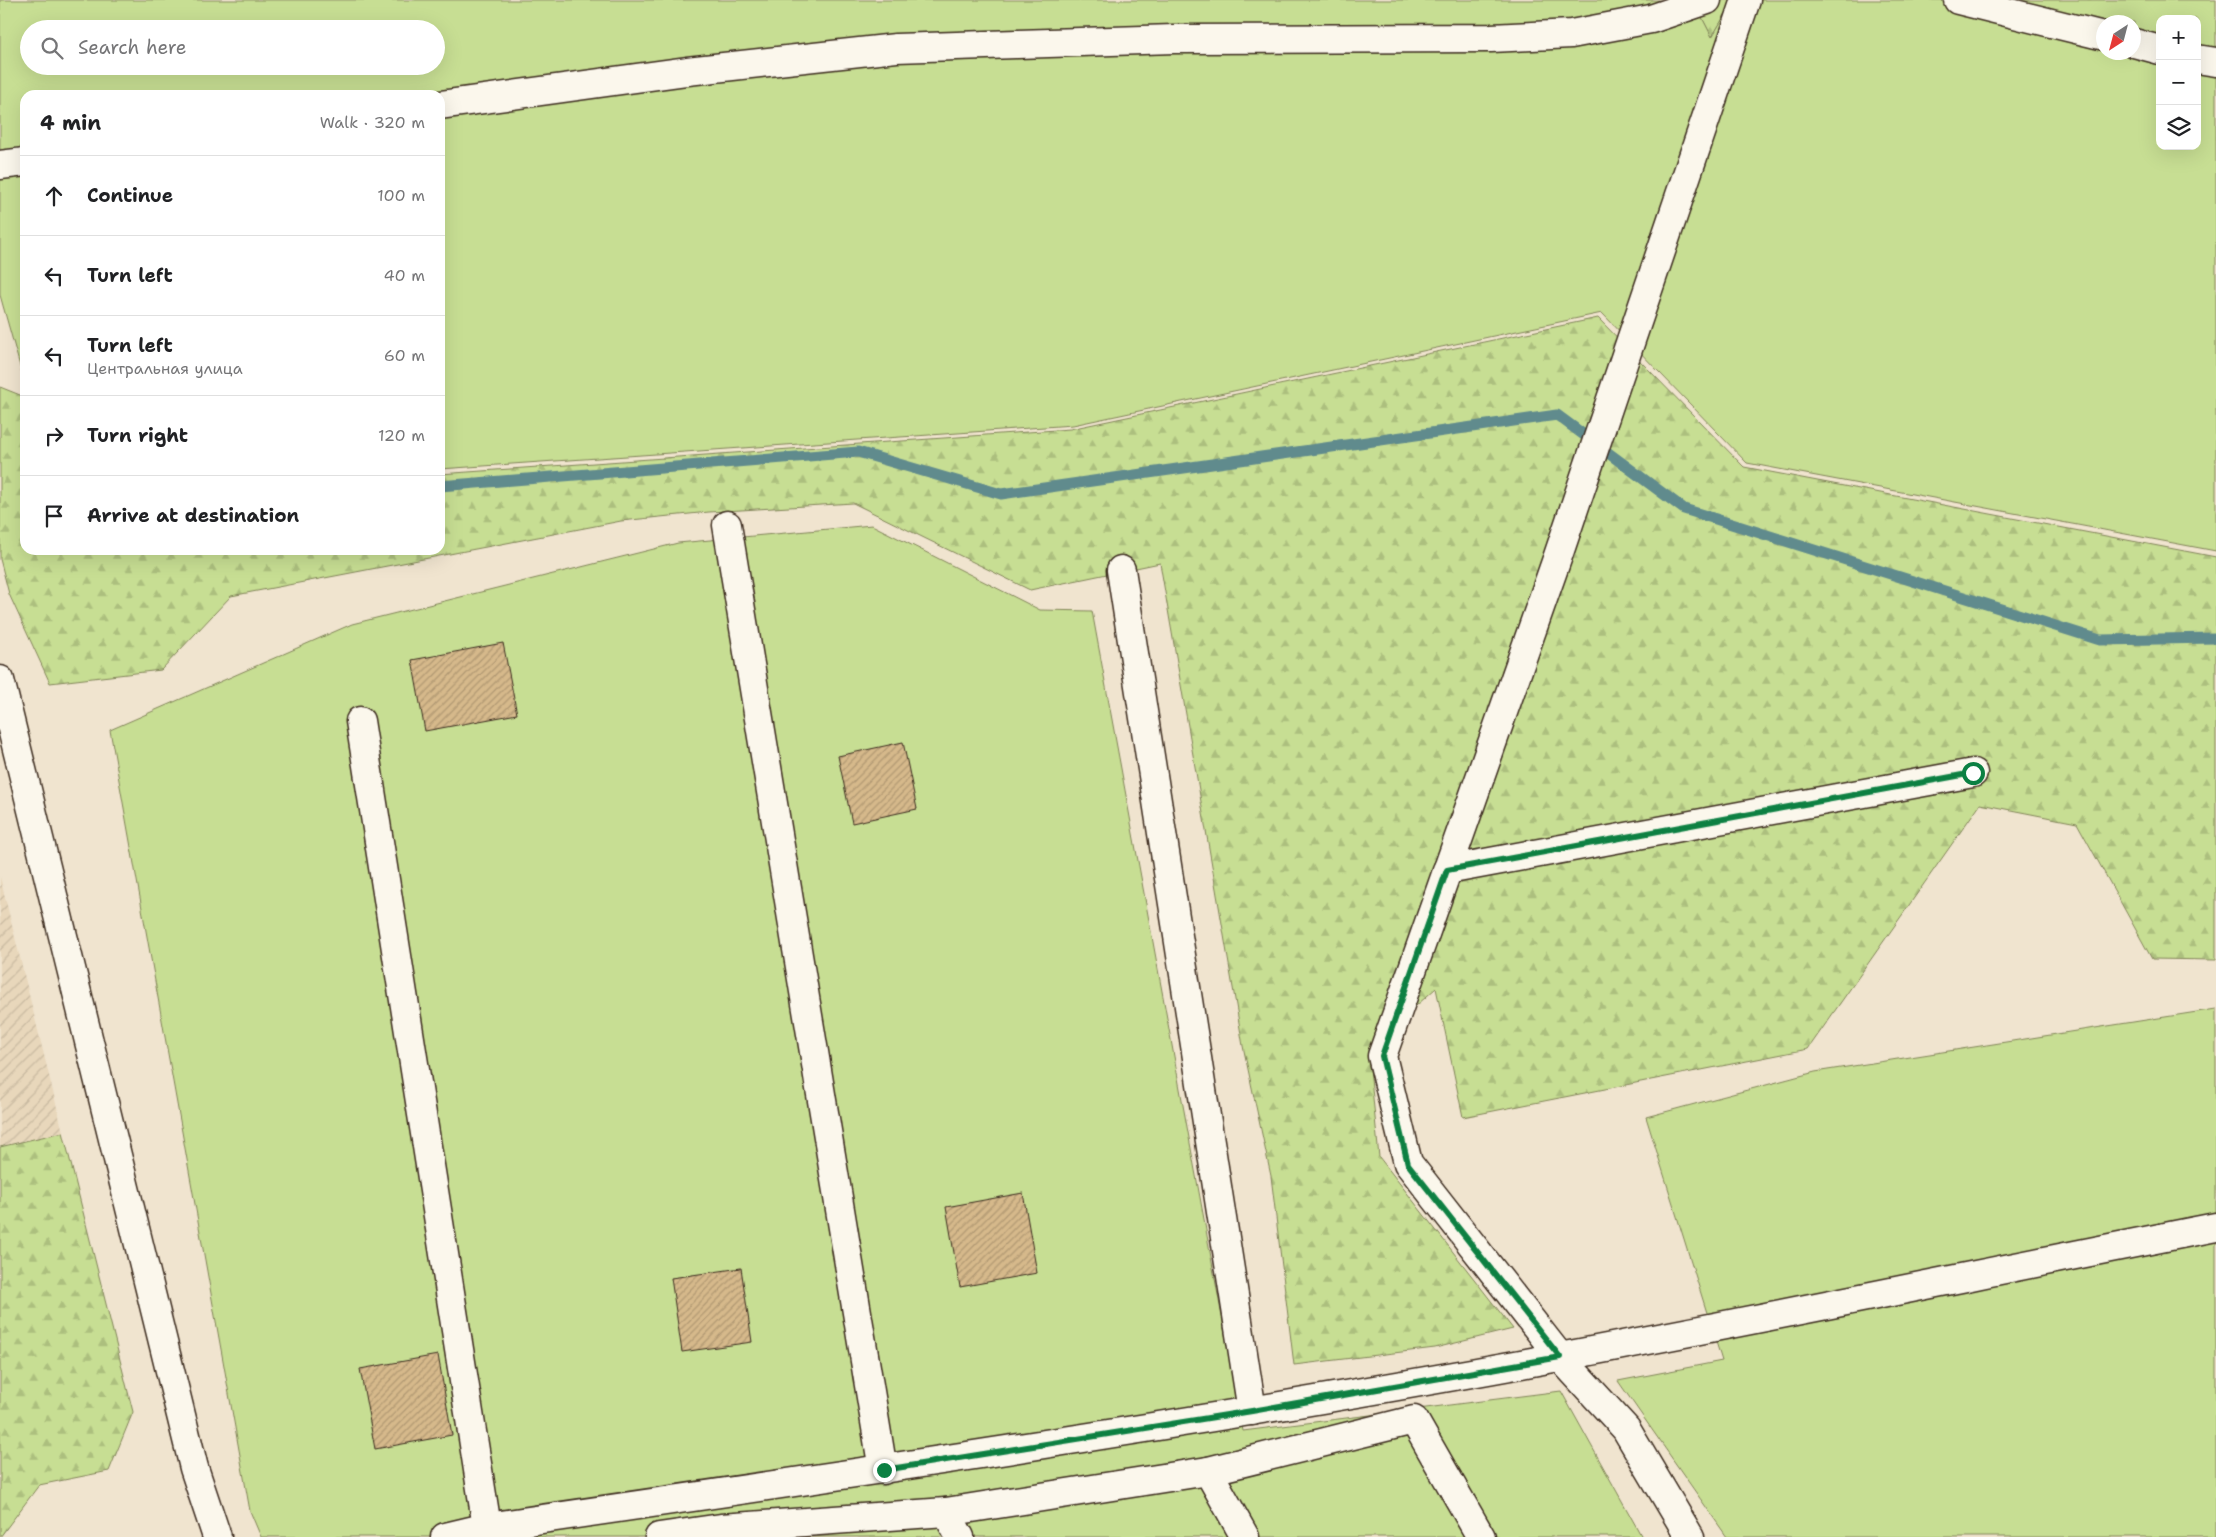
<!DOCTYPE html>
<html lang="en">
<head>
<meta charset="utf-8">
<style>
  :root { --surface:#fff; --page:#f2f2f2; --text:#202124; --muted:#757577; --line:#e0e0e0 }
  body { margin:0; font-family:"Shantell Sans",sans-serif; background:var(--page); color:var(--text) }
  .controls { position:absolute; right:15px; top:15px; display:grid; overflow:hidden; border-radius:10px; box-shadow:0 5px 20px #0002 }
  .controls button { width:45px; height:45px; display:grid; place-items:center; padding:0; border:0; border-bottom:1px solid var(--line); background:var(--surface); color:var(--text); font:25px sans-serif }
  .compass { position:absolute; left:2096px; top:15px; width:45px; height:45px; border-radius:50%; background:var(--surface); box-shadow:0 5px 20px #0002; rotate:216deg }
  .stop { position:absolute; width:15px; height:15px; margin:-11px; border:4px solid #0b8043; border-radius:50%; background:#fff }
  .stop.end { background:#0b8043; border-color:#fff; box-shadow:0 1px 5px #0008 }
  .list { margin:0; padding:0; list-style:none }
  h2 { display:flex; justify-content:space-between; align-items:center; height:65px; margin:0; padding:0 20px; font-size:21px }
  h2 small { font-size:16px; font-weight:400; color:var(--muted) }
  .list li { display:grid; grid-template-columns:32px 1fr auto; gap:15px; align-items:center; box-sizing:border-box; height:80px; padding:0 20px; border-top:1px solid var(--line) }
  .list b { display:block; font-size:19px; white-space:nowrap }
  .list p { margin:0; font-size:16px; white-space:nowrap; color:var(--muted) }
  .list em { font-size:16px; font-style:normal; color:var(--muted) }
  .icon { flex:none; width:28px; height:28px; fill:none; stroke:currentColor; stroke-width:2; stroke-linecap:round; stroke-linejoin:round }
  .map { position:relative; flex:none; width:2216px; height:1537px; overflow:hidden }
  .search { position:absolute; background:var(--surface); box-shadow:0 5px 20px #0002; left:20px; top:20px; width:425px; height:55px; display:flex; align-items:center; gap:12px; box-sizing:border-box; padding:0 18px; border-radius:28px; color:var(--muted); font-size:19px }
  .panel { position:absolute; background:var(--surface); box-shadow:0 5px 20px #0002; left:20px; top:90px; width:425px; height:465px; border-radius:15px }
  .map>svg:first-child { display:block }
</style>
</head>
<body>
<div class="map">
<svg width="2216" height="1537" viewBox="0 0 2216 1537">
  <defs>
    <pattern id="industrial-furrows" width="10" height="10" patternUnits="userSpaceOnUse" patternTransform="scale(1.25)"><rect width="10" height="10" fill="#e8d7bb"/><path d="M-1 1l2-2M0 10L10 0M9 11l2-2" fill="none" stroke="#c8b9a0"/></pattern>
    <pattern id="forest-firs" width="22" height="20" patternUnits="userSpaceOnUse" patternTransform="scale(1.25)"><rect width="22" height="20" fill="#c7de93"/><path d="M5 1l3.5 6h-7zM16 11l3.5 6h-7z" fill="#acbf7e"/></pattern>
    <pattern id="building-hatch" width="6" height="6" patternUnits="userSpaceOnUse" patternTransform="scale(1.25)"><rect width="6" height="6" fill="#d6b98b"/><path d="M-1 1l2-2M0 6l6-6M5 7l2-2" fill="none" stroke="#af9771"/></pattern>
  </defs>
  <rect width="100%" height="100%" fill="#f0e4cf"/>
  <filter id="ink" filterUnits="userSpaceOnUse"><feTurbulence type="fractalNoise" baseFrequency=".02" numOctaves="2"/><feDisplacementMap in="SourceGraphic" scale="10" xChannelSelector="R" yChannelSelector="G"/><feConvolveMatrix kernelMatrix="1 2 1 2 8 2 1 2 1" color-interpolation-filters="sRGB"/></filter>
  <g filter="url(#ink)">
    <path fill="url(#industrial-furrows)" d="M0,877L63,1132L0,1147Z"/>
    <g fill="url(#forest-firs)" stroke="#818458">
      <path d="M1693,0H1734L1712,37Z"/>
      <path d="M1598,318L1744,467L2216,557V960L2152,959L2077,823L1980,804L1808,1049L1463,1117L1436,988L1368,1049L1379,1157L1513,1329L1435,1348L1294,1365L1271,1176L1243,1046L1160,563L1030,590L853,503L709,512L621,521L231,596L161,670L50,683L9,594L0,559V387L25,397V550H440V474L1070,429Z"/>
      <path d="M63,1132L133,1412L109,1471L39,1485L0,1537V1147Z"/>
    </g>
    <g fill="#c7de93" stroke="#818458" fill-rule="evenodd">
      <path d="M0,0H1693L1712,37L1734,0H2216V551L1747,463L1602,313L1073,425L440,469V95H25V384L0,295ZM2160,19H2197V146H2160ZM2104,22H2134V52H2104ZM29,29H436V66H29Z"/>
      <path d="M872,525L1040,610L1092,611L1243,1431L1561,1391L1642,1537H261L250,1511L110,730L352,624L678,543Z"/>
      <path d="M2216,1009V1537H1727L1618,1381L1722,1361L1646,1117L1815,1072Z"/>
    </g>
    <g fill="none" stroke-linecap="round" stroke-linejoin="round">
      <path stroke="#618b8d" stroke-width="11" d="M440,486L858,452L1001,494L1557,415L1684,509L2100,640L2216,638"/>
    </g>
    <g fill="url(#building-hatch)" stroke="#3b2a1e">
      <path d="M503,643L517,714L425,731L412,660Z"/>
      <path d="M903,742L917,809L852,823L838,756Z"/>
      <path d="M1023,1193L1037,1273L960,1287L946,1207Z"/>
      <path d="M741,1268L752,1342L682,1352L671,1278Z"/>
      <path d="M438,1355L452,1435L375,1449L360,1369Z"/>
    </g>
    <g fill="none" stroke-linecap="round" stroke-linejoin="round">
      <defs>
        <g id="minor">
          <path d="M1958,0L2104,36"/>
          <path d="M2134,43L2160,50"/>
          <path d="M2197,59L2216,62"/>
          <path d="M440,105L687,71L896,48L1174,39L1491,38L1571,34L1651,19L1707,0"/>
          <path d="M0,165L25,162"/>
          <path d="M727,525L883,1470"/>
          <path d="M1121,570L1252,1411"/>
          <path d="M0,680L194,1468L217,1537"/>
          <path d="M360,721L487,1527"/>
          <path d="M1447,870L1973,773"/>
          <path d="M1208,1471L1245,1537"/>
          <path d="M946,1512L960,1537"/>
          <path d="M445,1537L487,1527C845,1475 1203,1423 1559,1357C1778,1316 1997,1270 2216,1227"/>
          <path d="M659,1537L721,1528L946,1512L1208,1471L1414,1420L1481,1537"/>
          <path d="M1690,1537L1626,1429L1560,1357L1408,1163L1382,1056L1558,556L1746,0"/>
        </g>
      </defs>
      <use href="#minor" stroke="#3b2a1e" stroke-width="31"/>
      <use href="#minor" stroke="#fbf7ec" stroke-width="28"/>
    </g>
  </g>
  <g fill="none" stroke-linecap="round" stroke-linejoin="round" filter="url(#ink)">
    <path stroke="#0b8043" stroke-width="6" d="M884,1470L1252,1411L1560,1357L1408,1164L1382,1056L1447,870L1973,773"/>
  </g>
</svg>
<div class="controls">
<button>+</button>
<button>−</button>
<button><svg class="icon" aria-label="layers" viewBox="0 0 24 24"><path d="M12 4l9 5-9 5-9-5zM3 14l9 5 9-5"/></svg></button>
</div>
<svg class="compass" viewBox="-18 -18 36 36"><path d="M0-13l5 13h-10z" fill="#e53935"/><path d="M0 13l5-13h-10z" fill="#757577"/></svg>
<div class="stop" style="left:1973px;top:773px"></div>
<div class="stop end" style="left:884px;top:1470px"></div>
<div class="search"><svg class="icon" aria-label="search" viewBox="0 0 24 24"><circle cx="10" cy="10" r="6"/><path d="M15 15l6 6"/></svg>Search here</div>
<section class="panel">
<h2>4 min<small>Walk · 320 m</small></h2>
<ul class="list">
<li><svg class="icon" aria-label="ahead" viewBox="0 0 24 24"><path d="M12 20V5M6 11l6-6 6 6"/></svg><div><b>Continue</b></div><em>100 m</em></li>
<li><svg class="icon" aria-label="left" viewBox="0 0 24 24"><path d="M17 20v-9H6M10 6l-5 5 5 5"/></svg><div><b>Turn left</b></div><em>40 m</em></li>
<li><svg class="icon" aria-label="left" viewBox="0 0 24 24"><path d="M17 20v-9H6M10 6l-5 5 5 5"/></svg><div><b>Turn left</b><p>Центральная улица</p></div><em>60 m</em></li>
<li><svg class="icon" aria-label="right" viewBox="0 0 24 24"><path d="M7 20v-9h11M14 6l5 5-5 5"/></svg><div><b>Turn right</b></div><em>120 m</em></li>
<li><svg class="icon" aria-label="arrive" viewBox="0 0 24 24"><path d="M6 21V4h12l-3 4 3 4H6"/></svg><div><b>Arrive at destination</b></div></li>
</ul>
</section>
</div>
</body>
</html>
